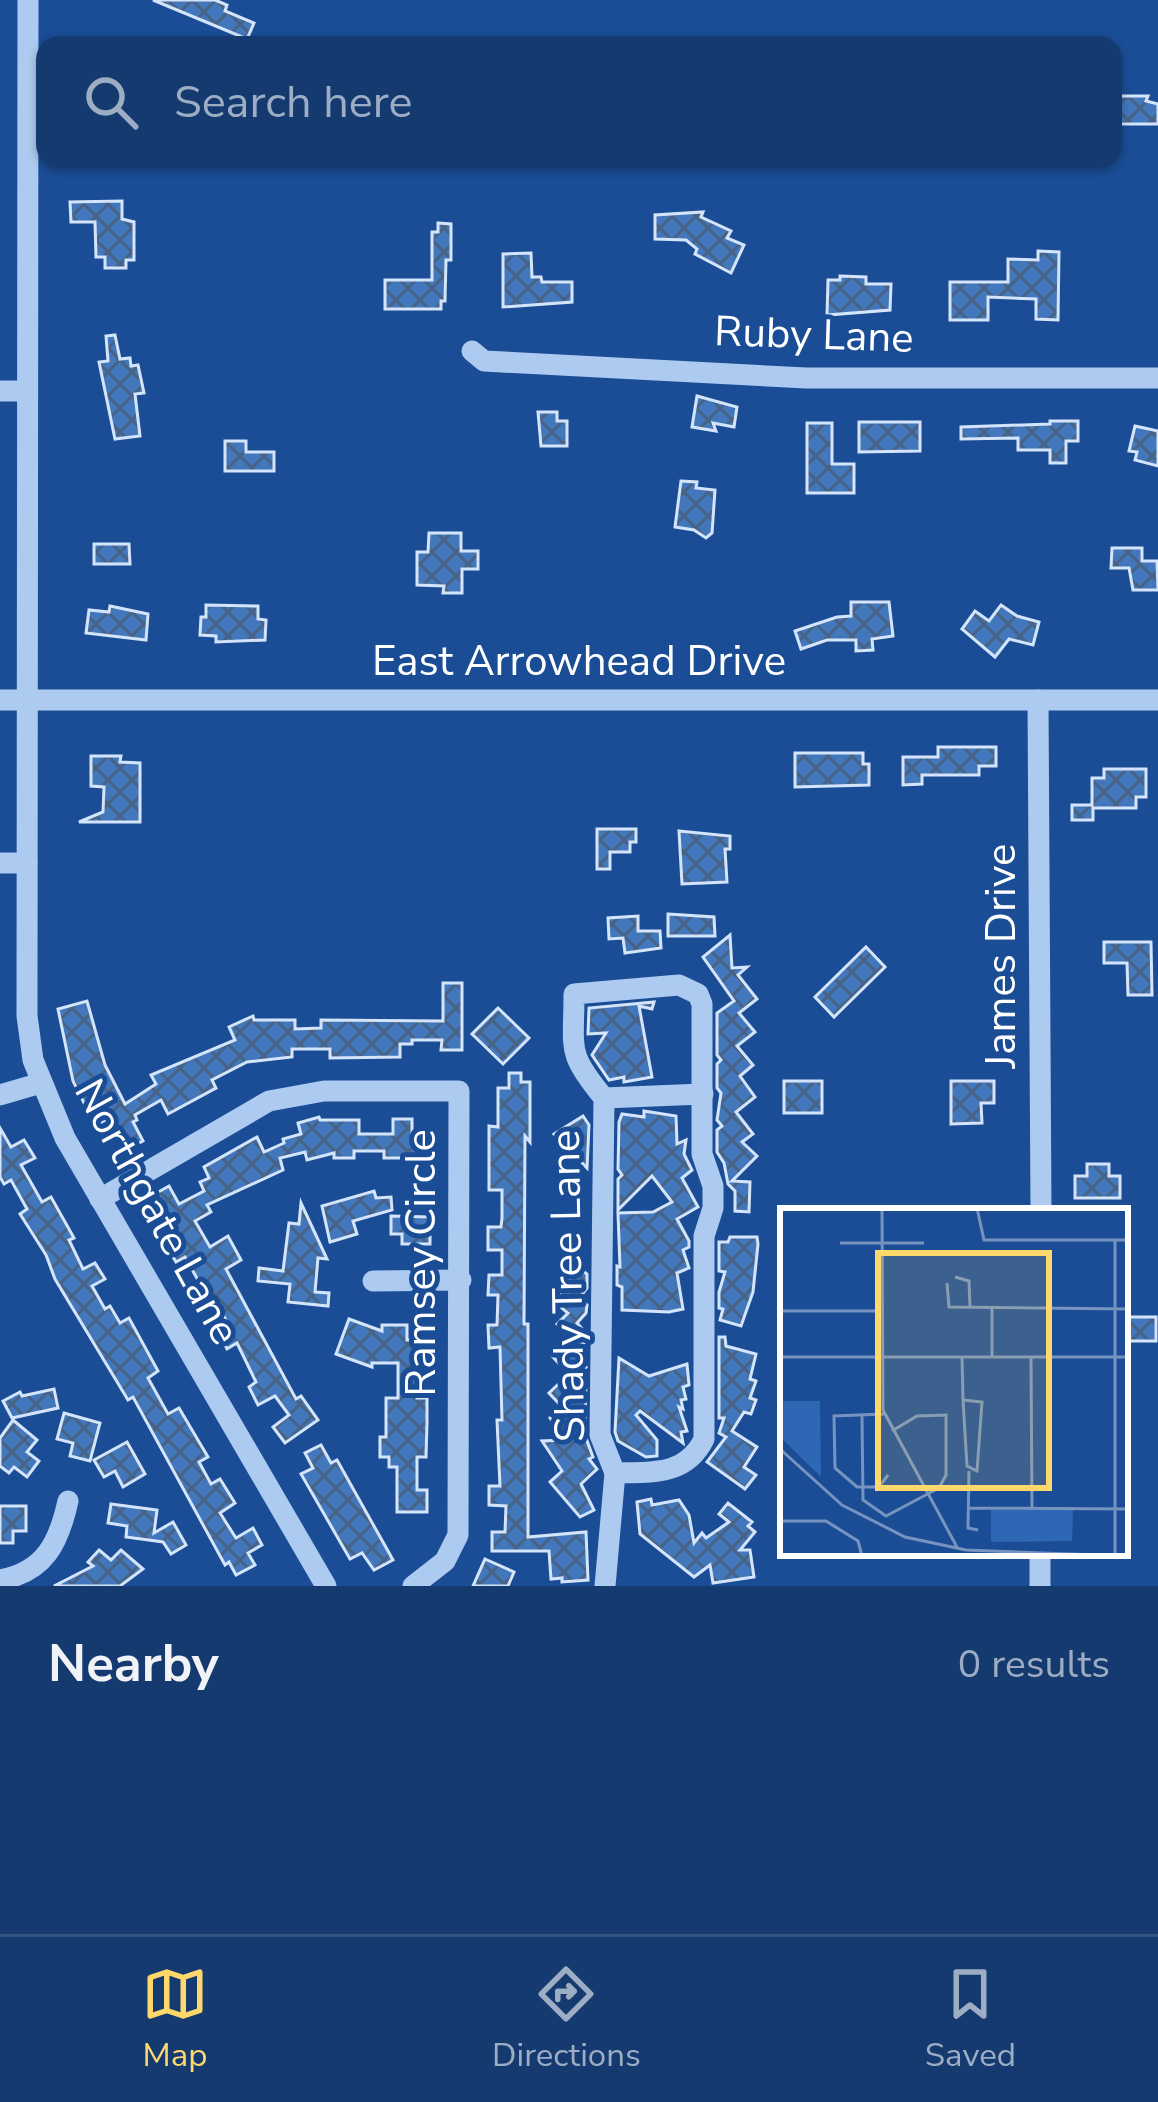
<!DOCTYPE html>
<html lang="en">
<head>
<meta charset="utf-8">
<style>
  :root { --surface:#143a70; --page:#214578; --text:#f1f3f6; --muted:#9dadc3; --line:#335483; --accent:#ffd86c }
  body { margin:0; font-family:"Nunito Sans",sans-serif; background:var(--page); color:var(--text) }
  .list { margin:0; padding:0; list-style:none }
  h2 { display:flex; justify-content:space-between; align-items:center; height:156px; margin:0; padding:0 48px; font-size:51px }
  h2 small { font-size:39px; font-weight:400; color:var(--muted) }
  .icon { flex:none; width:66px; height:66px; fill:none; stroke:currentColor; stroke-width:2; stroke-linecap:round; stroke-linejoin:round }
  .map { position:relative; flex:none; width:1158px; height:1586px; overflow:hidden }
  .search { position:absolute; background:var(--surface); box-shadow:0 3px 9px #0004; left:36px; right:36px; top:36px; height:132px; display:flex; align-items:center; gap:30px; box-sizing:border-box; padding:0 42px; border-radius:24px; color:var(--muted); font-size:45px }
  .sheet { height:348px; background:var(--surface) }
  nav { display:flex; justify-content:space-around; align-items:center; box-sizing:border-box; height:168px; border-top:3px solid var(--line); background:var(--surface); font-size:33px; color:var(--muted) }
  nav a { display:grid; justify-items:center; gap:6px }
  nav .on { color:var(--accent) }
  .map>svg:first-child { display:block }
</style>
</head>
<body>
<div class="map">
<svg width="1158" height="1586" viewBox="0 0 1158 1586">
  <defs>
    <pattern id="building-cross-hatch" width="8" height="8" patternUnits="userSpaceOnUse" patternTransform="scale(3)"><rect width="8" height="8" fill="#4377bc"/><path d="M0 0l8 8M0 8l8-8" fill="none" stroke="#486284"/></pattern>
  </defs>
  <rect width="100%" height="100%" fill="#1a4d95"/>
  <g fill="url(#building-cross-hatch)" stroke="#d4e5fb" stroke-width="3">
    <path d="M153,0H215L227,5L225,11L254,23L247,39Z"/>
    <path d="M1113,96H1148L1146,101L1158,104V124H1113Z"/>
    <path d="M122,201V219L134,222V260H126V268H105V257H96L95,222H71L70,202Z"/>
    <path d="M703,212L701,217L731,231L727,238L744,245L731,273L695,254L697,249L686,240L655,239V215Z"/>
    <path d="M438,223L451,224V260H446L445,301H441V309H385V280H432V232H438Z"/>
    <path d="M1038,251L1059,252L1058,320L1036,319V299L988,297V320H950V282H1008V259L1038,260Z"/>
    <path d="M531,253L532,277H541L542,282H572V302L503,307V254Z"/>
    <path d="M840,276L866,277V284H891L890,310L827,315L828,280H840Z"/>
    <path d="M115,335L120,359L130,358L131,366L138,365L144,393L135,394L140,436L115,439L99,362L108,361L106,336Z"/>
    <path d="M697,396L737,407L734,427L713,423L716,431L692,427Z"/>
    <path d="M538,412H557V421H567V446H541Z"/>
    <path d="M1050,421H1078V441H1066V463H1050V450H1018V438L961,439V427L1050,424Z"/>
    <path d="M859,422H920V451L859,452Z"/>
    <path d="M807,423H832V464H854V493H807Z"/>
    <path d="M1135,426L1158,431V466L1135,460L1137,452L1129,451Z"/>
    <path d="M225,441H246V452H274V471H225Z"/>
    <path d="M681,481L697,482L696,488L715,490L712,533L706,538L694,530L675,527Z"/>
    <path d="M429,533H461V551H478V569H462V593H443L444,586L417,585V552H428Z"/>
    <path d="M94,544H129L130,564H94Z"/>
    <path d="M1112,548H1142V561H1157L1158,590H1133L1129,568H1111Z"/>
    <path d="M851,602H889L893,636L872,639L873,650L856,651V640H827L801,649L795,631L837,617L851,616Z"/>
    <path d="M206,605L258,606V619L266,620L265,640L216,642V636L200,635L201,617H206Z"/>
    <path d="M1001,605L1017,616L1039,622L1033,645L1009,639L995,657L962,629L975,611L989,621Z"/>
    <path d="M110,606L148,614L146,640L86,633L89,610L109,612Z"/>
    <path d="M938,747H996V766H979V775H922V784L903,785V757H938Z"/>
    <path d="M795,753H863V764H869V785L795,787Z"/>
    <path d="M91,756H121L120,762L140,763V822H79L103,812L104,787L91,786Z"/>
    <path d="M1104,769H1146V797H1136V808H1093V820H1072V805H1092V778H1104Z"/>
    <path d="M597,829H636V842H630V852H610V869H597Z"/>
    <path d="M679,831L730,836V849H725L727,882L682,884Z"/>
    <path d="M668,914L714,917L715,936H668Z"/>
    <path d="M638,916V931H660L661,948L625,953L623,938L609,939L608,918Z"/>
    <path d="M730,935L732,968L747,967L738,975L757,999L739,1013L755,1032L737,1046L753,1065L740,1076L755,1097L736,1112L753,1134L742,1142L757,1156L732,1181L750,1182L749,1212L735,1211V1191L728,1184L724,1163L717,1152V1130L722,1126L717,1120L721,1093L717,1088V1064L721,1060L717,1055V1013L734,1001L703,957Z"/>
    <path d="M1104,942H1151L1152,995H1128L1127,963H1104Z"/>
    <path d="M866,947L885,967L834,1017L815,997Z"/>
    <path d="M443,983H462V1050H441L442,1040H412V1044H400V1057L330,1058V1049H292V1057L247,1062L212,1080L216,1088L168,1114L161,1100L135,1115L137,1120L133,1122L143,1141L125,1151L117,1136L106,1142L96,1125L107,1119L95,1097L84,1103L73,1081L58,1009L87,1001L105,1065L125,1104L156,1084L151,1075L235,1040L229,1027L253,1016L254,1020H295V1029L321,1028V1020L443,1021Z"/>
    <path d="M654,1002L652,1009L639,1006L652,1077L624,1082V1077L609,1080L592,1055L606,1033L588,1034L589,1008Z"/>
    <path d="M498,1008L529,1038L503,1064L472,1034Z"/>
    <path d="M509,1073H521V1082H530V1142L525,1136L524,1324H528V1537L586,1532L588,1580L562,1582V1578L551,1579L549,1551H492V1532H505L506,1506L489,1505V1486H500L497,1420H502L500,1347L489,1348L488,1325H497L498,1295H488L489,1275H502V1250H488V1227H501L502,1218V1190H489V1126L498,1127V1088H509Z"/>
    <rect x="784" y="1081" width="38" height="32"/>
    <path d="M951,1081H994V1103H981L982,1123L951,1124Z"/>
    <path d="M644,1111L676,1116L677,1144L686,1140L684,1154L692,1170L682,1178L698,1207L677,1219L689,1241V1247L683,1250L689,1268L677,1273L683,1309L669,1312L622,1310V1287L617,1285V1266L620,1267L618,1213L653,1212L672,1202L652,1176L618,1210V1179L622,1175L618,1169L619,1122L622,1114L644,1117Z"/>
    <path d="M583,1116L589,1125L587,1168L554,1134Z"/>
    <path d="M319,1117L320,1120H359V1134H393V1119H412V1138H426V1158H384V1151H354V1158H334V1153L307,1160L305,1152L280,1158L283,1170L207,1205L211,1212L195,1221L210,1247L228,1236L241,1260L226,1269L296,1399L301,1396L318,1420L285,1443L273,1427L289,1415L275,1396L258,1405L249,1387L256,1382L237,1343L227,1349L218,1331L229,1326L214,1297L201,1304L195,1293L203,1289L185,1257L176,1262L149,1216L161,1209L153,1195L169,1186L179,1204L204,1191L200,1182L209,1178L204,1167L257,1137L264,1152L284,1143L283,1139L301,1134L298,1123Z"/>
    <path d="M0,1128L11,1147L24,1140L35,1158L21,1165L42,1202L51,1197L74,1238L69,1240L83,1269L95,1263L105,1279L92,1286L105,1309L110,1306L120,1323L129,1318L158,1371L148,1378L168,1414L179,1408L208,1457L199,1462L211,1484L220,1479L235,1503L220,1513L236,1538L253,1528L262,1545L248,1553L255,1565L236,1575L229,1562L225,1565L133,1397L128,1400L55,1279L46,1255L20,1214L27,1209L11,1180L4,1184L0,1177Z"/>
    <path d="M1087,1164H1109V1176H1120V1198H1075V1176H1087Z"/>
    <path d="M374,1191L376,1198L391,1197L392,1210L353,1221L357,1234L330,1242L322,1206Z"/>
    <path d="M301,1203L327,1259L318,1258L315,1292L329,1293L328,1306L288,1302L290,1284L258,1281L259,1268L283,1271L289,1223L299,1224Z"/>
    <path d="M391,1216L430,1217V1244H402V1234H391Z"/>
    <path d="M730,1237H757L758,1244L753,1292L741,1326L720,1320L723,1309L719,1308V1292L725,1272L719,1271V1242H728Z"/>
    <path d="M579,1268L587,1274V1288L580,1297L587,1305L586,1313L577,1323L586,1333V1341L573,1353L586,1367L581,1373L586,1380L585,1421L568,1411L586,1438L593,1457L589,1459L597,1469L581,1484L594,1510L580,1517L550,1482L562,1471L542,1441L565,1440L550,1418L564,1409L549,1393L569,1374L552,1356L571,1339L557,1324L568,1313L553,1301Z"/>
    <rect x="1125" y="1317" width="31" height="24"/>
    <path d="M349,1319L382,1331V1325H407V1340H418L417,1398H427V1423L426,1457H417V1490H427V1512H397V1467H389V1457H380V1437H386V1398H398V1363H372V1367L336,1354Z"/>
    <path d="M719,1337H725L726,1346L756,1354L750,1379L756,1381L750,1398L756,1400L751,1414L744,1412L732,1431L757,1447L744,1467L756,1475L745,1489L707,1462L726,1437L719,1433L724,1418H719Z"/>
    <path d="M619,1358L649,1376L687,1364L689,1385L683,1387L686,1399L681,1400L683,1409L679,1407L687,1431L681,1432L683,1443L640,1411L636,1415L657,1440V1456L646,1457L618,1441L615,1432Z"/>
    <path d="M54,1389L58,1408L12,1418L3,1401L20,1392L22,1396Z"/>
    <path d="M64,1413L100,1423L90,1461L70,1456L73,1443L57,1439Z"/>
    <path d="M13,1420L37,1440L27,1452L39,1461L27,1477L14,1467L9,1473L0,1466V1438Z"/>
    <path d="M127,1442L145,1474L123,1487L115,1471L104,1477L94,1460Z"/>
    <path d="M321,1445L331,1463L337,1460L393,1560L374,1570L362,1553L350,1559L301,1474L313,1468L305,1453Z"/>
    <path d="M651,1499L652,1505L679,1500L689,1515L694,1543L702,1533L706,1538L729,1522L719,1514L728,1503L752,1522L748,1526L755,1532L740,1550H750L754,1577L713,1583L710,1565L694,1577L640,1534L637,1502Z"/>
    <path d="M111,1504L157,1510L154,1533L173,1522L186,1545L171,1554L163,1542L126,1537L127,1526L108,1523Z"/>
    <path d="M0,1506H26V1531H13V1543H0Z"/>
    <path d="M99,1550L111,1560L121,1550L143,1569L120,1586H54L93,1566L88,1562Z"/>
    <path d="M485,1559L514,1572L508,1586H473Z"/>
  </g>
  <g fill="none" stroke-linecap="round" stroke-linejoin="round">
    <g stroke="#adcaf0" stroke-width="21">
      <path d="M28,0L27,1016L33,1060L65,1138L326,1586"/>
      <path d="M472,351L484,361L806,378H1158"/>
      <path d="M0,391H27"/>
      <path d="M0,700H1158"/>
      <path d="M1038,700L1041,1211"/>
      <path d="M0,863H27"/>
      <path d="M679,985L698,994L702,1004V1154L713,1186V1208L704,1236V1439C686,1476 652,1472 615,1473L600,1435L604,1098C566,1052 574,1051 574,994Z"/>
      <path d="M0,1095L41,1083"/>
      <path d="M604,1098L703,1094"/>
      <path d="M100,1199L269,1101L324,1091H459L458,1535L445,1561L413,1586"/>
      <path d="M373,1281L461,1280"/>
      <path d="M0,1580C45,1572 59,1542 68,1501"/>
      <path d="M605,1586L615,1473"/>
      <path d="M1040,1586V1553"/>
    </g>
  </g>
  <g text-anchor="middle" dominant-baseline="central" stroke-width="10" stroke-linejoin="round" paint-order="stroke">
    <g font-size="42" fill="#fff" stroke="#1a4d95">
      <text transform="translate(814 335) rotate(2)">Ruby Lane</text>
      <text x="579" y="661">East Arrowhead Drive</text>
      <text transform="translate(1001 956) rotate(-90)">James Drive</text>
      <text transform="translate(157 1212) rotate(61)">Northgate Lane</text>
      <text transform="translate(421 1263) rotate(-90)">Ramsey Circle</text>
      <text transform="translate(568 1286) rotate(-91)">Shady Tree Lane</text>
    </g>
  </g>
  <g transform="translate(780 1208)">
    <rect width="348" height="348" fill="#1a4d95"/>
    <path d="M0,193H40L41,269L0,229Z" fill="#2e67b3"/>
    <path d="M211,302H293L292,333L211,334Z" fill="#2e67b3"/>
    <path fill="none" stroke="#7694bf" stroke-width="3" d="M102,0L103,202L178,341M197,0L204,32H348M60,35H144M175,69L189,73L190,99M167,75L169,99L348,101M0,103H102M0,149H348M182,149L183,192M212,149V101M251,149L252,301M183,192L202,194L197,263L187,258ZM104,206L54,208L55,260L77,279H99L108,267M82,208L83,292L106,308L159,280L166,267V207L137,208L112,223M0,241L62,297L125,329L186,342L344,348M189,263L188,320L198,322M187,300L348,301M0,313H46L78,333L82,348M335,348V32"/>
    <path fill="#ffd86c" fill-opacity="0.15" stroke="#ffd86c" stroke-width="6" d="M98,45H269V280H98Z"/>
    <rect width="348" height="348" fill="none" stroke="#fff" stroke-width="6"/>
  </g>
</svg>
<div class="search"><svg class="icon" aria-label="search" viewBox="0 0 24 24"><circle cx="10" cy="10" r="6"/><path d="M15 15l6 6"/></svg>Search here</div>
</div>
<section class="sheet">
<h2>Nearby<small>0 results</small></h2>
<ul class="list">
</ul>
</section>
<nav>
<a class="on"><svg class="icon" aria-label="map" viewBox="0 0 24 24"><path d="M3 6l6-2 6 2 6-2v14l-6 2-6-2-6 2zM9 4v14M15 6v14"/></svg>Map</a>
<a><svg class="icon" aria-label="directions" viewBox="0 0 24 24"><path d="M12 3l9 9-9 9-9-9zM9 14v-3h6M13 9l2 2-2 2"/></svg>Directions</a>
<a><svg class="icon" aria-label="saved" viewBox="0 0 24 24"><path d="M7 4h10v16l-5-4-5 4z"/></svg>Saved</a>
</nav>
</body>
</html>
